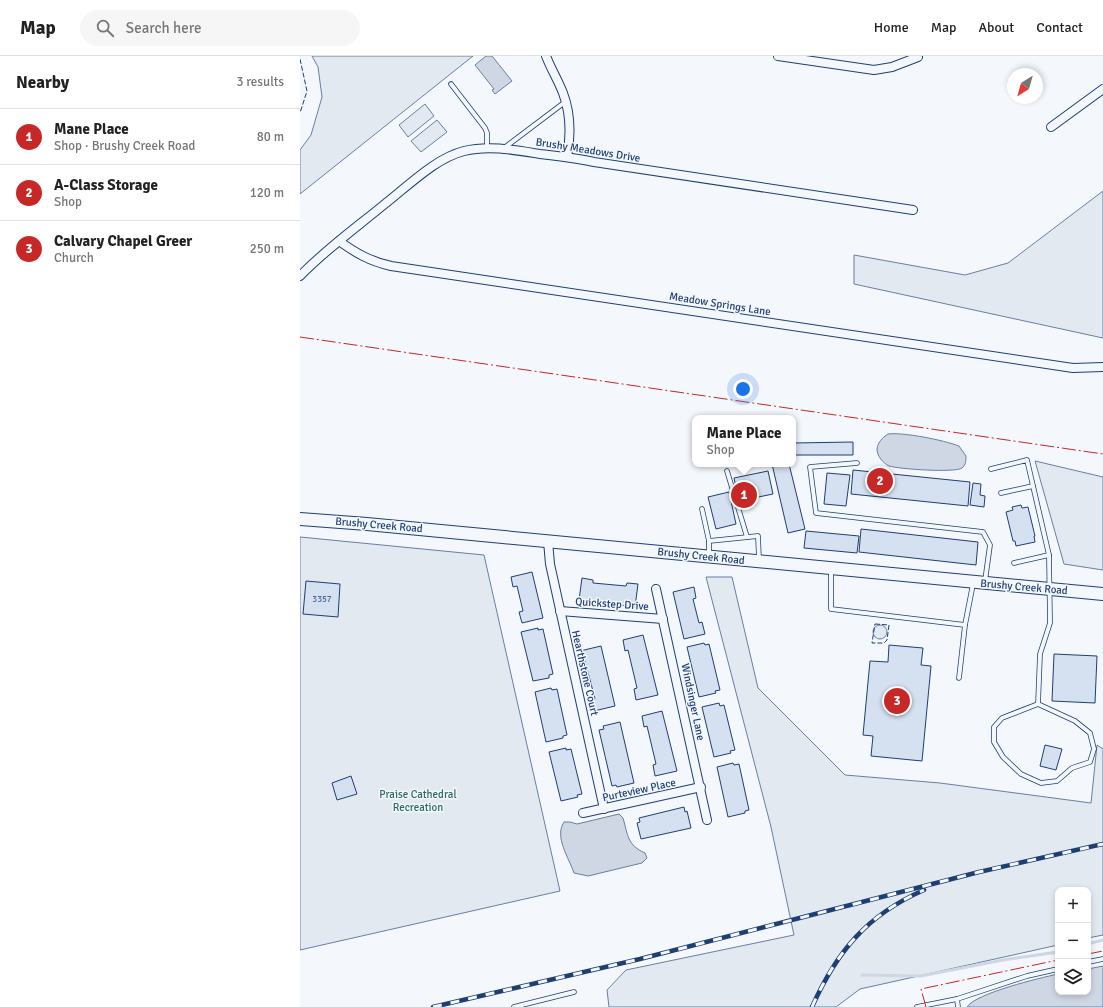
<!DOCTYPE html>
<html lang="en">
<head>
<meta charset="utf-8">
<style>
  :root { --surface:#fff; --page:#f6f6f6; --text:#222; --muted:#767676; --line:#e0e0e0; --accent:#c62828 }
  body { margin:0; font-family:Signika,sans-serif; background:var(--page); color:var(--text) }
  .controls { position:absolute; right:12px; bottom:12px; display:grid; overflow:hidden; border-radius:8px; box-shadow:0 2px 6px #0003 }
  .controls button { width:36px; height:36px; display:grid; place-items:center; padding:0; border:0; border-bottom:1px solid var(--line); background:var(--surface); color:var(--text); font:20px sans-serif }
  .compass { position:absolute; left:707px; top:12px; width:36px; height:36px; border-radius:50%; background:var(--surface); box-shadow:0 2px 6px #0003; rotate:217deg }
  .you { position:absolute; left:443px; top:333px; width:14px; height:14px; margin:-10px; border:3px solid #fff; border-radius:50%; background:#1a73e8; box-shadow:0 0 0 6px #1a73e833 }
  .badge { display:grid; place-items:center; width:26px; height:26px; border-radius:50%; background:var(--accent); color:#fff; font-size:13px; font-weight:700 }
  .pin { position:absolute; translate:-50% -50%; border:2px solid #fff; box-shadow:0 1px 4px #0006 }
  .popup { position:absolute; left:392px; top:359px; width:104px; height:52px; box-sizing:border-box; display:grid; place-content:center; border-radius:8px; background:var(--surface); filter:drop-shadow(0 1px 3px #0005); font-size:13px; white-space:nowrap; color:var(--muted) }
  .popup b { font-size:15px; color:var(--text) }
  .popup::after { content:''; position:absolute; left:50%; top:100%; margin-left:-8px; border:8px solid transparent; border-top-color:var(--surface) }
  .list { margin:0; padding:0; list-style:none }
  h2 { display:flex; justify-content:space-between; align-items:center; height:52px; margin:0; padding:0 16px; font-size:17px }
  h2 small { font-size:13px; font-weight:400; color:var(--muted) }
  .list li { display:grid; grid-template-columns:26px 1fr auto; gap:12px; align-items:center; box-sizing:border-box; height:56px; padding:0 16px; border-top:1px solid var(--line) }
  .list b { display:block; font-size:15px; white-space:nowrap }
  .list p { margin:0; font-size:13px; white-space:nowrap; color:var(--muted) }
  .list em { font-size:13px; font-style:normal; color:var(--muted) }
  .icon { flex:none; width:22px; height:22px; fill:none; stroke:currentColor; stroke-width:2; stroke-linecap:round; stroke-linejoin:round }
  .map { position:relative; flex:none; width:803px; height:951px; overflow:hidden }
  header { display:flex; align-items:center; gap:24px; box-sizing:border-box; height:56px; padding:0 20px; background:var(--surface); border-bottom:1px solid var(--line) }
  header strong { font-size:19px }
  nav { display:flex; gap:22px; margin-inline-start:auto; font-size:14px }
  .search { width:280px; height:36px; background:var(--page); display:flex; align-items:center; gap:10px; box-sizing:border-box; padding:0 14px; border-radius:22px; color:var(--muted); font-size:15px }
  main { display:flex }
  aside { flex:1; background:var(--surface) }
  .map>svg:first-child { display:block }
</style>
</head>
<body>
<header>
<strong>Map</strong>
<div class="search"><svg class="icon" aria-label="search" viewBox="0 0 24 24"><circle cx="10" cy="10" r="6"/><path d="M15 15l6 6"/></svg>Search here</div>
<nav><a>Home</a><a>Map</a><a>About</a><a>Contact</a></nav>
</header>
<main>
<aside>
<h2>Nearby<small>3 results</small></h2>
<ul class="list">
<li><span class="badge">1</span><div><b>Mane Place</b><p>Shop · Brushy Creek Road</p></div><em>80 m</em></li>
<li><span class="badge">2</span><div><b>A-Class Storage</b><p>Shop</p></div><em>120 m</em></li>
<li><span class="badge">3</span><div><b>Calvary Chapel Greer</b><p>Church</p></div><em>250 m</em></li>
</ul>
</aside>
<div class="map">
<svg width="803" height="951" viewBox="0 0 803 951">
  <rect width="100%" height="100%" fill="#f4f7fb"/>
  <g fill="#e3e9f0" stroke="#687fa3">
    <path d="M12,0H173L0,138V94L11,79L22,41L18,11Z"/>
    <path d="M125,48L134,60L108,81L99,69Z"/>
    <path d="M137,64L147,76L121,96L111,85Z"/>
    <path d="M803,135V282L554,228V199L665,219L708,207Z"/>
    <path d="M735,405L803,421V514L764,508Z"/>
    <path d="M0,481L184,499L260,835L0,894Z"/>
    <path d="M406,521H432L458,632L545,719L640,727L791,747L797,689L803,693V879L788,882V834H758V889L560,933L536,951H309L307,934L326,914L494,879L471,771Z"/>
    <circle cx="580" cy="576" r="7"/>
  </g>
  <g fill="#cfd7e4" stroke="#687fa3">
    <path d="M186,0H192L212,25L195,38L192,34L194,33L175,9Z"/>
    <path d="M588,378C603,376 643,384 659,390L666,400C666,404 666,409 662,412C655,417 598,413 589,410C583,407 577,400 577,393C578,386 582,382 588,378Z"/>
    <path d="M319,758L323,762C328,779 327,789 345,797L347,802L342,807L288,820L274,817C269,802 254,781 264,766H270L277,768Z"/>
    <path d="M803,910V951H667C676,937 740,922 758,918V936H788V913Z"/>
  </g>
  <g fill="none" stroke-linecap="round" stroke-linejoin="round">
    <g stroke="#cfd7e4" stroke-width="3">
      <path d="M788,888L803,884"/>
      <path d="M562,919L621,920L703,904L758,896"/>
    </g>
  </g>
  <g fill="#d5e0f0" stroke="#1d3f73">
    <path d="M553,386V399H493V387Z"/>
    <path d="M472,408H489L505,473L488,477Z"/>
    <path d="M553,414L670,426L668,450L551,438Z"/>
    <path d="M468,415L473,438L439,445L434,422Z"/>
    <path d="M527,417L550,419L546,450L524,448Z"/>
    <path d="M673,427L681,428L680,439L685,440L684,451L670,449Z"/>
    <path d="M429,436L436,468L416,473L408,441Z"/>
    <path d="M721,449L722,452L728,451L735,480H734L735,486L716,490L715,485H713L706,456L713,454L712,451Z"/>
    <path d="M561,473L678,486L676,509L559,496Z"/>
    <path d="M506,475L559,480L557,497L504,492Z"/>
    <path d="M232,516L243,562L222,567L219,556L223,555L217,530L213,531L211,521Z"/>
    <path d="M282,522L293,524V527L326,530L327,527L338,528L335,551L279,544Z"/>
    <path d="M6,525L40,528L38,561L3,558Z"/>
    <path d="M394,531L396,542L393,543L399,567L402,566L405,578L384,583L373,536Z"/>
    <path d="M238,572V574L243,573L253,618L249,619V622L233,625L221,576Z"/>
    <path d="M343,579L358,639L336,644L334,633L337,632L328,594L325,595L323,584Z"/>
    <path d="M404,587L405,589L409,588L420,634L415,635L416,637L399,641L387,591Z"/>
    <path d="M589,589L623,592L621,609L631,610L622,705L571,700L573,680L563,679L570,605L588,606Z"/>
    <path d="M301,590L315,650L294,655L291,644L295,643L285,605L283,606L280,595Z"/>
    <path d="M754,598L797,600L795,647L752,645Z"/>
    <path d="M251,632L252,634L257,633L267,679L263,680V682L246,686L235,636Z"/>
    <path d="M419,647L420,650L424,649L435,694L430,695L431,697L414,701L402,651Z"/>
    <path d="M362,655L377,715L355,720L353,709L356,708L347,670L344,671L342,660Z"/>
    <path d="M320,666L334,727L317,731L316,729L312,730L299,674L304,673L303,670Z"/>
    <path d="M745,689L762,693L756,714L740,710Z"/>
    <path d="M266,692V694L271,693L282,738L277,739L278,741L261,745L249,696Z"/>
    <path d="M433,707L434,709L439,708L449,754L445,755V757L428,761L417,711Z"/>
    <path d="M51,720L57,738L37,744L32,727Z"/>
    <path d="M384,751L385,756L387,755L391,772L341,783L337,767L340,766L339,762Z"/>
  </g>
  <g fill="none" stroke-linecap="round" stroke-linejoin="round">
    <defs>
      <g id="lane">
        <path d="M151,28L185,72L187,77V92"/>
        <path d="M204,92L265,46"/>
        <path d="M557,407L510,411L516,457L683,476L690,489L685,525"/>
        <path d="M691,413L727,404L749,499L750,567L740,598L738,648L702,662L694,671V686L703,701L721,718L741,727L757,725L772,712L790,706L794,693L790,677L775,665L738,648"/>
        <path d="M427,415L447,481"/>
        <path d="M701,437L733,430"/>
        <path d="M402,453L409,485"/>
        <path d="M409,498V485L458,480L459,504"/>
        <path d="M714,507L749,499"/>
        <path d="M531,513V553L665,569"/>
        <path d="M659,622L665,569L673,528"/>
        <path d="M788,906L803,903"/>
        <path d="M657,943L658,951"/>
        <path d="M214,951L274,936"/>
        <path d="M617,951L657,943L727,920L758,913"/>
      </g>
      <g id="street">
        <path d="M246,0C251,13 258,24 263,37C271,58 271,79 267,101"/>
        <path d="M478,0L574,14L592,11L618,1"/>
        <path d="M751,71L803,33"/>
        <path d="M39,185C56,197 69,205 91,210L773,312L803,311"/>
        <path d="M0,220C26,193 57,171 86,147C109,129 136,102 164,95C189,89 215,94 240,98C258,100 276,102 294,106L613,154"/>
        <path d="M248,485L250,508L304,753"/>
        <path d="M356,533L407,764"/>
        <path d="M260,555L363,563"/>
        <path d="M283,757L401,731"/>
      </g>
      <path id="secondary" d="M0,463L67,468L803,538"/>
    </defs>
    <use href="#lane" stroke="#1d3f73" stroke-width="5.5"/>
    <use href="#street" stroke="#1d3f73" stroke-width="10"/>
    <use href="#secondary" stroke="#1d3f73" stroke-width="14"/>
    <use href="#lane" stroke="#f4f7fb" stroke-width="4"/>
    <use href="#street" stroke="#f4f7fb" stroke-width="8"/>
    <use href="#secondary" stroke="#f4f7fb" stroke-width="12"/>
    <defs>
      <g id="rail">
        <path d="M133,951L340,903L679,816L803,788"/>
        <path d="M512,951C537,895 567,859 624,834"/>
      </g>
    </defs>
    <use href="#rail" stroke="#1d3f73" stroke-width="4.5"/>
    <use href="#rail" stroke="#f4f7fb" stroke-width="3" stroke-dasharray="9" stroke-linecap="butt"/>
    <g stroke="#1d3f73" stroke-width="1" stroke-dasharray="5 2" stroke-linecap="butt">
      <path d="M0,3L7,35L0,57"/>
      <path d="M575,568L589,569L587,584L584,587H572Z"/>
    </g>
    <g stroke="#c62828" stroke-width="1" stroke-dasharray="14 3 2 3" stroke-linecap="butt">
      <path d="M0,281L803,398"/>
      <path d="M788,898L803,895"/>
      <path d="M626,951L621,933L758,904"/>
    </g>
  </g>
  <g text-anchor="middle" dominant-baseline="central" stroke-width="3" stroke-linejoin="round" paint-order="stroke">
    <g font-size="9" fill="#4b6792">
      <text x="22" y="543">3357</text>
    </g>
    <g font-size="11" fill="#1d3f73" stroke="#f4f7fb">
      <text transform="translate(288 94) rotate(9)">Brushy Meadows Drive</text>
      <text transform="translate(420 248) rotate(9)">Meadow Springs Lane</text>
      <text transform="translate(79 469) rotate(5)">Brushy Creek Road</text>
      <text transform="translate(401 500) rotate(6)">Brushy Creek Road</text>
      <text transform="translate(724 531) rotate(5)">Brushy Creek Road</text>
      <text transform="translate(312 548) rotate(4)">Quickstep Drive</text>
      <text transform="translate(285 617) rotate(77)">Hearthstone Court</text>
      <text transform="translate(393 646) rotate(78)">Windsinger Lane</text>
      <text transform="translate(339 734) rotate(-12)">Purteview Place</text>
    </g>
    <g font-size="11" fill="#2c6c60" stroke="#f4f7fb">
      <text x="118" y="738">Praise Cathedral<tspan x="118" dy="13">Recreation</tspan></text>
    </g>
  </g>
</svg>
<div class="controls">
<button>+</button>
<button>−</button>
<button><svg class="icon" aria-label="layers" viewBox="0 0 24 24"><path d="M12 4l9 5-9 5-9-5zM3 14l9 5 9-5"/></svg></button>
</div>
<svg class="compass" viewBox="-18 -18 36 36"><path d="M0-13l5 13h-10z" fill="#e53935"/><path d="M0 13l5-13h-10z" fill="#767676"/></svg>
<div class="you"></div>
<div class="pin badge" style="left:444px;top:439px">1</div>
<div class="popup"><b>Mane Place</b>Shop</div>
<div class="pin badge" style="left:580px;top:425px">2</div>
<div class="pin badge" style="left:597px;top:645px">3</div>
</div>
</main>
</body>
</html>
